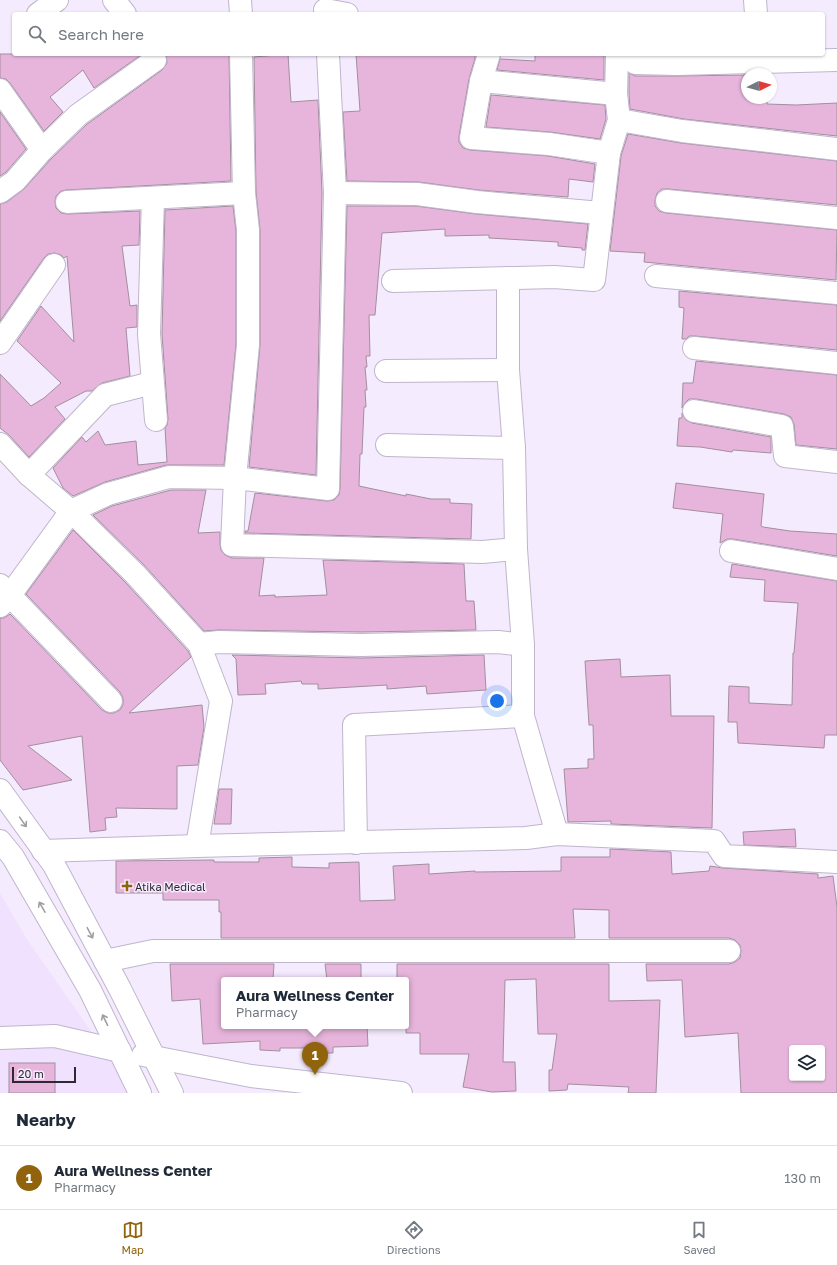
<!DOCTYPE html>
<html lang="en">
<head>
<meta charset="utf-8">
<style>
  :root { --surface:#fff; --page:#f2f2f3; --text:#1f2937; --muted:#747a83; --line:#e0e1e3; --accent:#90630c }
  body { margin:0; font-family:"Golos Text",sans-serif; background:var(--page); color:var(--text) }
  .controls { position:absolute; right:12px; bottom:12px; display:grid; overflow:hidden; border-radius:4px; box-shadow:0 1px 3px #0004 }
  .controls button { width:36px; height:36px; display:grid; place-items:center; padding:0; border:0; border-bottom:1px solid var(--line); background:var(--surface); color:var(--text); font:20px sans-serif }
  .compass { position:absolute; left:741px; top:68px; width:36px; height:36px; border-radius:50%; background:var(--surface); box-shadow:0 1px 3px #0004; rotate:84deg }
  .scale { position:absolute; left:12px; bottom:10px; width:64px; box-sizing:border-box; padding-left:4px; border:2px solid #2d2831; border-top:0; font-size:11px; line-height:14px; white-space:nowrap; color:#2d2831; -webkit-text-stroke:3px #f5ebfe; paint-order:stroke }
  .you { position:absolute; left:497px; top:701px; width:14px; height:14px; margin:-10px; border:3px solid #fff; border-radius:50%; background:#1a73e8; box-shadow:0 0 0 6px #1a73e833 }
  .badge { display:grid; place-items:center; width:26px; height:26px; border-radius:50%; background:var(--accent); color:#fff; font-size:13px; font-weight:700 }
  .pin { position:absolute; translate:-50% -33px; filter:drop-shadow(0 1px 2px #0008) }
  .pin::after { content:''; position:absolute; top:21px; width:14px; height:12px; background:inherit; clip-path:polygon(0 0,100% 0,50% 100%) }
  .popup { position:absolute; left:221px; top:977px; width:188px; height:52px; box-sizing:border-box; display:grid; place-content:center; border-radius:4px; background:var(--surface); filter:drop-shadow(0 1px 3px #0005); font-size:13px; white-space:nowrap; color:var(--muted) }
  .popup b { font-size:15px; color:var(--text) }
  .popup::after { content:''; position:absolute; left:50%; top:100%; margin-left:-8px; border:8px solid transparent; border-top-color:var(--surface) }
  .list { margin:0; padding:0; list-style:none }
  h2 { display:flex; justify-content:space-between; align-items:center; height:52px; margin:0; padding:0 16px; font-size:17px }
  h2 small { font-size:13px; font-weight:400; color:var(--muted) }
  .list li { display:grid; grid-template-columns:26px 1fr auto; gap:12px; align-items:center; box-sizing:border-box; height:64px; padding:0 16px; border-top:1px solid var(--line) }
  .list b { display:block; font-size:15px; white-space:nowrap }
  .list p { margin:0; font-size:13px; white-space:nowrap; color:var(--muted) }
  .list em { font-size:13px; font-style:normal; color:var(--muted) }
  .icon { flex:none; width:22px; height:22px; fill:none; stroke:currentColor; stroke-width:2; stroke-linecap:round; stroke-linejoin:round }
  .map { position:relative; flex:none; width:837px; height:1093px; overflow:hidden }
  .search { position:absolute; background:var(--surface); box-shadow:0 1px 3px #0004; left:12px; right:12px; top:12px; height:44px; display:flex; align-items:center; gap:10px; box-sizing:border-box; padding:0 14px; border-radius:4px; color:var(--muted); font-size:15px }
  .sheet { height:116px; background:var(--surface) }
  nav { display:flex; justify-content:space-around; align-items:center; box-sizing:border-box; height:56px; border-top:1px solid var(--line); background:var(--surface); font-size:11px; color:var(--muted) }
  nav a { display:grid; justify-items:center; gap:2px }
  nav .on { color:var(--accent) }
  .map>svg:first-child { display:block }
</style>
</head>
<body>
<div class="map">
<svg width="837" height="1093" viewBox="0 0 837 1093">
  <rect width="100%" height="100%" fill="#f5ebfe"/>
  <path fill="#f0e1ff" d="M0,893L28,941L114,1064L128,1093H0Z"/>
  <g fill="#e7b5dc" stroke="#a38e9e" fill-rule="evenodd">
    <path d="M0,54H141V55L94,88L83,70L50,97L63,112L44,131L10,83L6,79L0,78Z"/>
    <path d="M166,54H229L231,181L66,190L61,191L56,196L55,202L56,208L61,213L67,214L140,211L139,245L122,246L130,306L137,305V327L126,328L130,376L102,383L92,391H86L55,407L65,419L29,457L9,435L0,428V374L31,406L44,398L61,383L17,341L41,306L74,342L67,256L64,258L61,255L55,253L48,254L44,258L0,321V204L7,202L24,189L51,159L86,125L162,70L167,63Z"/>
    <path d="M288,54L291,102L318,100L322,193L316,475L249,467L260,345V230L256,192L254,57Z"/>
    <path d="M356,54H475V58L469,79L459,136V142L463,148L470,150L548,156L595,164L593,182L569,179L568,197L478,190L419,182L347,181L343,112L360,111Z"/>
    <path d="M535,54H604V80L497,70L500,59L535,61Z"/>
    <path d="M629,73L635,76H677L747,75V98H767V104L796,105L837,103V136L684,119L630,109L629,93Z"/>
    <path d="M491,95L605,105L606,119L600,139L550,132L486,127Z"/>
    <path d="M0,112L26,149L6,172L0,176Z"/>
    <path d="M628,134L681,143L837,161V205L668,189H662L657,193L655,200V206L659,211L666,213L837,230L836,280L644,262L645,253L610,251L621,156Z"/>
    <path d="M233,206L236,231V344L224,465H166L105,482L73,496L63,488L53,468L82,437L86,442L98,431L105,445L136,441L138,465L167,462L165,428L167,425L168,419L162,334L165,210Z"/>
    <path d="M347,206H416L476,214L588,224L585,250H582V248L558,246V242L489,238V235L445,236V229L382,233L375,315H369L370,356H366L367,367H365L367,390H365L366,407H364L362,454H360L359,486L406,496V494L431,499H450V503L472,504L471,539L245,533V531H248L255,493L327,501L334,500L339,495L340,489Z"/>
    <path d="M679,291L837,305V350L695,336H689L686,339H682L684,308L679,307Z"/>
    <path d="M696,361L837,375V449L796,445L794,424L791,417L784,414L696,399H689L685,403L682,408L683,383H693Z"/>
    <path d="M682,413L686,420L692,423L771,437V453L733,450L732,452L700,447L677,446L679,418H682Z"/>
    <path d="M676,483L764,494L761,526L763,527L790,531L837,534V556L733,539H727L720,543L723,514L673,508Z"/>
    <path d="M171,490H206L198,533L220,532V545L221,550L225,555L232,558H264L259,596L275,595V597L327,595L323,560L464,564L466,601H474L476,630L361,632L219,630L204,631L144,565L93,515L112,506Z"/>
    <path d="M73,530L126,583L188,651L191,657L129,713L202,705L204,727L198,765L177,766V809L116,808L117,817L105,818L106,830L90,832L82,736L28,746L72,780L23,790L0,760V618H4L10,614L102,710L108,713H114L120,710L123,705V698L120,692L26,594Z"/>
    <path d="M732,564L837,581V735H825L824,748L738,743L737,722H728L729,686L749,687V703L792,705L793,653H794L798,603L764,601L765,580L730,577Z"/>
    <path d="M232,655L361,658L484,655L486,690L427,694L426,686L387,689V685L318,689V684H302L301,681L265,684L266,694L238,695L236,659Z"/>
    <path d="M620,659L621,677L670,675L671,716H714L712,828L611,824V821L568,822L564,769L588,768V759H594L593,725H589L585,661Z"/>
    <path d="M219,789H232L231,824H214Z"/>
    <path d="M795,829L796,847L744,845L743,832Z"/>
    <path d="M610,849L671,852L672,874L709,871L710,866L723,868L818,874V878L833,876L837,907V1093H741L738,1033L685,1037L682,980L647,981L646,964H729L735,962L740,958L741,951L740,945L735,940L729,938H609V910L573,909L575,938H221V912H219V900H163V893H116V861L214,860V862H259V858L292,857V867L329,868V863L359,862L360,901L395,900L393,866L429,864V874L475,871V872L561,871V857H610ZM792,1048H822V1078H792Z"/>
    <path d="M170,964H274L273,980H224V1026H367L368,1046L333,1047V1053H313V1048H280V1051L260,1050V1041L203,1044L200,999L172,1001Z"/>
    <path d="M325,964H361V980H327Z"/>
    <path d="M397,964H609V1001L660,1000L656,1093H628L629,1087L568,1084L567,1090L549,1091V1070H552L557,1034H538L536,979L505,980L503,1062H515L516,1091L492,1092L463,1087L469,1054H420V1033H406V980H397Z"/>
    <rect x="9" y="1063" width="46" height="30"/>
  </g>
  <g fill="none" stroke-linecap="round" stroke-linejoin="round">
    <defs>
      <g id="minor">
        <path d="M114,0L125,14"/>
        <path d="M240,0L241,14"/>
        <path d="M755,0L756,14"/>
        <path d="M325,10L347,14"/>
        <path d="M38,14L57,0"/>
        <path d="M241,54L244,193L248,230V345L235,478L232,545L482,552L516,549"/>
        <path d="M489,54L481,81L471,138L549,144L609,153"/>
        <path d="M626,54L635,63L677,64L837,60"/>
        <path d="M481,81L616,94"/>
        <path d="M0,90L42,150"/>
        <path d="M619,120L682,131L837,149"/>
        <path d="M0,192L15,181L42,150L78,115L155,60L153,54"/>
        <path d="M335,193L417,194L477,202L601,213"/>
        <path d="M153,198L149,334L156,420"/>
        <path d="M667,201L837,218"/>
        <path d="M67,202L244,193"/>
        <path d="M656,276L837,293"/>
        <path d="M508,278V370L514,448L516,549L523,645V716L557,834"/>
        <path d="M393,281L554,277L594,280L609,153L619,120L616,94L617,54"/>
        <path d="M0,343L54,265"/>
        <path d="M694,348L837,363"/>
        <path d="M386,371L508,370"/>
        <path d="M694,411L782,426L785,456L837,462"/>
        <path d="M0,444L29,475L71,511L135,574L199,644L221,701L197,846"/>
        <path d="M387,445L514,448"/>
        <path d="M29,475L105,395L152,383"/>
        <path d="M731,551L837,569"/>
        <path d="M0,585L111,701"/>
        <path d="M0,606L10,595L71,511L108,494L169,477L235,478L328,489L335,193L328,54"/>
        <path d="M199,644L219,642L361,645L498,642L523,645"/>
        <path d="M356,843L354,725L523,716"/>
        <path d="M43,851L197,846L526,838L557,834L714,841L724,856L837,862"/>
        <path d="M105,961L153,951H729"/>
        <path d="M0,1038L55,1036L120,1051"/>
      </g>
      <g id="secondary">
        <path d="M0,790L54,865L120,989L172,1093"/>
        <path d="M0,841L13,857L90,990L140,1093"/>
        <path d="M143,1055L251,1076L401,1093"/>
      </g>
    </defs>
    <use href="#minor" stroke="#c0b5cb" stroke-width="24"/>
    <use href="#secondary" stroke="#c0b5cb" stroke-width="24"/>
    <use href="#minor" stroke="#fff" stroke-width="22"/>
    <use href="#secondary" stroke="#fff" stroke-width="22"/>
  </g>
  <defs><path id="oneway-shaft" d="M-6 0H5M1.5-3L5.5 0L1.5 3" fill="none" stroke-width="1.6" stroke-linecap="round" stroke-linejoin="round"/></defs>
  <g stroke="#a09ea2">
    <use href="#oneway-shaft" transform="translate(23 822) rotate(55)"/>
    <use href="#oneway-shaft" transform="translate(42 907) rotate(-120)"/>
    <use href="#oneway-shaft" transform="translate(90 933) rotate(62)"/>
    <use href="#oneway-shaft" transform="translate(105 1020) rotate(-116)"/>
  </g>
  <path fill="#90630c" stroke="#f5ebfe" stroke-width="1.5" d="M125 880h4v4h4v4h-4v4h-4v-4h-4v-4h4z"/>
  <g text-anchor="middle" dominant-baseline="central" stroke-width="3" stroke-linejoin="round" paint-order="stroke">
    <g font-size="11" fill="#2d2831" stroke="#f5ebfe" text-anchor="start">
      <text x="135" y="886">Atika Medical</text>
    </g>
  </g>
</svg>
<div class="controls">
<button><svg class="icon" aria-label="layers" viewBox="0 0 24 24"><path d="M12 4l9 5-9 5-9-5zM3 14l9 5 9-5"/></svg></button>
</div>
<svg class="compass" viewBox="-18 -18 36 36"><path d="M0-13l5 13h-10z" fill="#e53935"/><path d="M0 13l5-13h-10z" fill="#747a83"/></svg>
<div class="scale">20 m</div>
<div class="you"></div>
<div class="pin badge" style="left:315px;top:1075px">1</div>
<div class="popup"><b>Aura Wellness Center</b>Pharmacy</div>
<div class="search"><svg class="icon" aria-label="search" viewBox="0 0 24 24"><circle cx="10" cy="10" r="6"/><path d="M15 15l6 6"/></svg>Search here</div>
</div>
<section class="sheet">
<h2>Nearby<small></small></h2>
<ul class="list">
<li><span class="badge">1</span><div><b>Aura Wellness Center</b><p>Pharmacy</p></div><em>130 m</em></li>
</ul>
</section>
<nav>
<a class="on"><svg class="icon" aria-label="map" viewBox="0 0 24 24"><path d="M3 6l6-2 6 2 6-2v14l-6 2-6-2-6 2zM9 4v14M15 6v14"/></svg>Map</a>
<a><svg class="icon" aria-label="directions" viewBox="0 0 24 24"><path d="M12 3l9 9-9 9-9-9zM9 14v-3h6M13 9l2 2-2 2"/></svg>Directions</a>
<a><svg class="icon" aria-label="saved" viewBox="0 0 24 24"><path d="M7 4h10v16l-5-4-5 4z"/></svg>Saved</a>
</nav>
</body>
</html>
